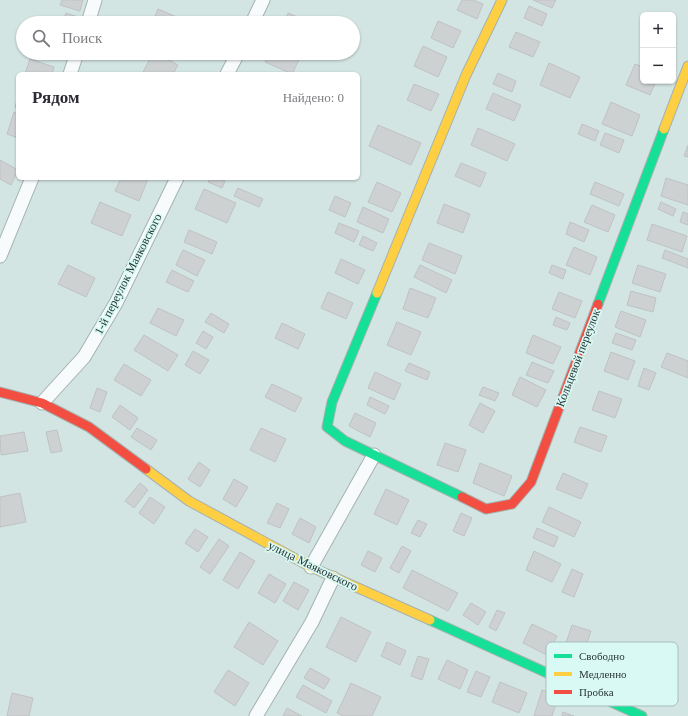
<!DOCTYPE html>
<html lang="ru">
<head>
<meta charset="utf-8">
<style>
  :root { --surface:#fff; --page:#f2f2f3; --text:#2b2b33; --muted:#7c7c81; --line:#e1e1e2 }
  body { margin:0; font-family:Georgia,serif; background:var(--page); color:var(--text) }
  .controls { position:absolute; right:12px; top:12px; display:grid; overflow:hidden; border-radius:6px; box-shadow:0 1px 3px #0004 }
  .controls button { width:36px; height:36px; display:grid; place-items:center; padding:0; border:0; border-bottom:1px solid var(--line); background:var(--surface); color:var(--text); font:20px sans-serif }
  .list { margin:0; padding:0; list-style:none }
  h2 { display:flex; justify-content:space-between; align-items:center; height:52px; margin:0; padding:0 16px; font-size:17px }
  h2 small { font-size:13px; font-weight:400; color:var(--muted) }
  .icon { flex:none; width:22px; height:22px; fill:none; stroke:currentColor; stroke-width:2; stroke-linecap:round; stroke-linejoin:round }
  .map { position:relative; flex:none; width:688px; height:716px; overflow:hidden }
  .search { position:absolute; background:var(--surface); box-shadow:0 1px 3px #0004; left:16px; top:16px; width:344px; height:44px; display:flex; align-items:center; gap:10px; box-sizing:border-box; padding:0 14px; border-radius:22px; color:var(--muted); font-size:15px }
  .panel { position:absolute; background:var(--surface); box-shadow:0 1px 3px #0004; left:16px; top:72px; width:344px; height:108px; border-radius:6px }
  .map>svg:first-child { display:block }
</style>
</head>
<body>
<div class="map">
<svg width="688" height="716" viewBox="0 0 688 716">
  <rect width="100%" height="100%" fill="#d3e5e2"/>
  <g fill="#ced1d2" stroke="#bfc2c3">
    <path d="M62,0H83L80,11L60,5Z"/>
    <path d="M462,0H473L483,4L477,19L457,10Z"/>
    <path d="M533,0H556L552,8Z"/>
    <path d="M529,6L547,14L542,26L524,18Z"/>
    <path d="M158,9L186,21L185,23H152Z"/>
    <path d="M66,13L78,17L76,23L63,21Z"/>
    <path d="M288,13L311,23H284Z"/>
    <path d="M438,21L461,31L453,48L431,38Z"/>
    <path d="M516,32L540,42L533,57L509,47Z"/>
    <path d="M423,46L447,57L438,77L414,66Z"/>
    <path d="M153,53H156L178,65L173,74H142Z"/>
    <path d="M269,53H299L302,54L292,74L265,62Z"/>
    <path d="M30,59L54,67L52,74H25Z"/>
    <path d="M549,63L580,77L570,98L540,85Z"/>
    <path d="M635,64L643,67V81H656L650,95L626,85Z"/>
    <path d="M498,73L516,81L512,92L493,84Z"/>
    <path d="M414,84L439,94L431,111L407,100Z"/>
    <path d="M493,93L521,105L514,121L486,109Z"/>
    <path d="M18,97V108L15,107Z"/>
    <path d="M611,102L640,115L632,136L602,124Z"/>
    <path d="M14,112L18,114V138L7,134Z"/>
    <path d="M582,124L599,131L595,141L578,134Z"/>
    <path d="M378,125L421,143L411,165L369,146Z"/>
    <path d="M478,128L515,144L507,161L471,145Z"/>
    <path d="M605,133L624,140L619,153L600,145Z"/>
    <path d="M688,145V157L684,156Z"/>
    <path d="M0,160L18,170L11,185L0,179Z"/>
    <path d="M461,163L486,173L480,187L455,176Z"/>
    <path d="M121,178L148,179L139,201L115,191Z"/>
    <path d="M210,178H217L225,181L222,188L208,182Z"/>
    <path d="M666,178L688,185V205L661,196Z"/>
    <path d="M377,182L401,193L392,212L368,202Z"/>
    <path d="M595,182L624,194L619,206L590,194Z"/>
    <path d="M238,188L263,199L259,207L234,196Z"/>
    <path d="M204,189L236,203L227,223L195,209Z"/>
    <path d="M335,196L351,203L345,217L329,210Z"/>
    <path d="M100,202L131,215L122,236L91,223Z"/>
    <path d="M661,202L676,209L673,216L658,209Z"/>
    <path d="M444,204L470,214L463,233L437,223Z"/>
    <path d="M592,205L615,215L608,232L584,222Z"/>
    <path d="M363,207L389,219L383,233L357,222Z"/>
    <path d="M683,212L688,214V225L680,222Z"/>
    <path d="M570,222L589,230L584,242L566,234Z"/>
    <path d="M339,223L359,231L354,242L335,233Z"/>
    <path d="M652,224L687,236L682,252L647,240Z"/>
    <path d="M189,230L217,242L212,254L184,242Z"/>
    <path d="M363,236L377,243L373,251L359,245Z"/>
    <path d="M429,243L462,256L455,274L422,260Z"/>
    <path d="M574,247L597,257L590,275L566,265Z"/>
    <path d="M183,250L205,260L197,276L176,265Z"/>
    <path d="M665,250L688,259V268L662,258Z"/>
    <path d="M341,259L365,270L358,284L335,273Z"/>
    <path d="M68,265L95,278L86,297L58,284Z"/>
    <path d="M420,265L452,280L446,293L414,277Z"/>
    <path d="M552,265L566,270L563,279L549,273Z"/>
    <path d="M638,265L666,274L660,292L632,283Z"/>
    <path d="M172,270L194,281L188,292L166,282Z"/>
    <path d="M410,288L436,298L428,318L403,309Z"/>
    <path d="M631,291L656,298L653,312L627,305Z"/>
    <path d="M328,292L353,303L346,319L321,308Z"/>
    <path d="M559,292L582,301L575,318L552,309Z"/>
    <path d="M158,308L184,320L176,336L150,323Z"/>
    <path d="M621,311L646,320L640,337L615,327Z"/>
    <path d="M211,313L229,324L224,333L205,322Z"/>
    <path d="M556,317L570,323L567,330L553,325Z"/>
    <path d="M397,322L421,332L411,355L387,345Z"/>
    <path d="M282,323L305,334L298,349L275,338Z"/>
    <path d="M203,331L213,337L206,349L196,343Z"/>
    <path d="M616,333L636,340L632,350L612,343Z"/>
    <path d="M144,335L178,355L168,371L134,350Z"/>
    <path d="M533,335L561,347L553,364L526,353Z"/>
    <path d="M193,351L209,360L200,374L185,365Z"/>
    <path d="M611,352L635,361L628,380L604,371Z"/>
    <path d="M667,353L688,361V378L661,367Z"/>
    <path d="M532,362L554,371L548,383L526,375Z"/>
    <path d="M409,363L430,372L427,380L405,371Z"/>
    <path d="M124,364L151,380L141,396L114,380Z"/>
    <path d="M644,368L656,373L649,390L638,386Z"/>
    <path d="M375,372L401,384L394,400L368,388Z"/>
    <path d="M520,377L546,390L537,407L512,395Z"/>
    <path d="M272,384L302,398L295,412L265,397Z"/>
    <path d="M483,387L499,393L495,401L479,395Z"/>
    <path d="M97,388L107,392L100,412L90,408Z"/>
    <path d="M599,391L622,399L615,418L592,410Z"/>
    <path d="M370,397L389,406L385,414L367,405Z"/>
    <path d="M480,403L495,411L483,433L469,425Z"/>
    <path d="M120,405L138,418L130,430L112,417Z"/>
    <path d="M355,413L376,423L370,437L349,426Z"/>
    <path d="M580,427L607,436L601,452L574,442Z"/>
    <path d="M137,428L157,440L151,450L131,437Z"/>
    <path d="M261,428L286,439L275,462L250,450Z"/>
    <path d="M57,430L62,451L51,453L46,432Z"/>
    <path d="M24,432L28,451L1,455L0,436Z"/>
    <path d="M445,443L466,450L458,472L437,465Z"/>
    <path d="M199,462L210,470L200,487L188,479Z"/>
    <path d="M480,463L512,476L504,496L473,483Z"/>
    <path d="M563,473L588,484L581,499L556,489Z"/>
    <path d="M234,479L248,487L236,507L223,499Z"/>
    <path d="M140,483L148,490L134,508L125,501Z"/>
    <path d="M386,489L409,500L397,525L374,514Z"/>
    <path d="M20,493L26,522L0,527V497Z"/>
    <path d="M150,497L165,507L154,524L139,513Z"/>
    <path d="M277,503L289,509L280,528L267,523Z"/>
    <path d="M549,507L581,522L574,537L542,522Z"/>
    <path d="M461,513L472,518L464,536L453,531Z"/>
    <path d="M300,518L316,527L309,543L292,534Z"/>
    <path d="M418,520L427,524L420,537L411,533Z"/>
    <path d="M537,528L558,537L554,547L533,538Z"/>
    <path d="M195,529L208,537L198,552L185,543Z"/>
    <path d="M219,539L229,546L210,574L200,567Z"/>
    <path d="M402,546L411,551L399,573L390,568Z"/>
    <path d="M368,551L382,558L375,572L361,565Z"/>
    <path d="M534,551L561,564L552,582L526,570Z"/>
    <path d="M240,552L255,561L238,589L223,580Z"/>
    <path d="M572,569L583,574L574,597L562,592Z"/>
    <path d="M412,570L458,593L448,611L403,588Z"/>
    <path d="M269,574L286,584L275,603L258,593Z"/>
    <path d="M294,582L309,590L298,610L283,601Z"/>
    <path d="M471,603L486,612L478,625L463,615Z"/>
    <path d="M497,610L505,613L496,631L489,627Z"/>
    <path d="M341,617L371,632L356,662L326,647Z"/>
    <path d="M249,622L278,641L263,665L234,647Z"/>
    <path d="M532,624L557,636L547,655L523,643Z"/>
    <path d="M572,625L591,631L583,655L564,649Z"/>
    <path d="M387,642L406,651L400,665L381,656Z"/>
    <path d="M418,656L429,659L422,680L411,676Z"/>
    <path d="M447,660L468,670L460,689L438,679Z"/>
    <path d="M310,668L330,679L324,689L304,678Z"/>
    <path d="M228,670L249,683L235,706L214,692Z"/>
    <path d="M476,671L490,677L481,697L467,692Z"/>
    <path d="M500,682L527,693L519,713L492,702Z"/>
    <path d="M351,683L381,697L372,716H343L337,713Z"/>
    <path d="M303,685L332,701L326,713L296,697Z"/>
    <path d="M542,690L559,695L552,716H534Z"/>
    <path d="M12,693L33,698L29,716H7Z"/>
    <path d="M287,708L302,716H283Z"/>
    <path d="M563,712L574,716H562Z"/>
  </g>
  <g fill="none" stroke-linecap="round" stroke-linejoin="round">
    <defs>
      <g id="street">
        <path d="M88,23L95,0"/>
        <path d="M252,23L263,0"/>
        <path d="M70,74L77,53"/>
        <path d="M227,74L238,53"/>
        <path d="M0,256L32,178"/>
        <path d="M42,403L84,357L116,303L177,178"/>
        <path d="M311,567L374,455"/>
        <path d="M256,716L312,622L333,578"/>
      </g>
      <g id="fast">
        <path d="M377,293L332,402L327,427L345,441L462,497"/>
        <path d="M598,304L664,129"/>
        <path d="M430,620L642,716"/>
      </g>
      <g id="slow">
        <path d="M664,129L688,66"/>
        <path d="M377,293L466,75L502,0"/>
        <path d="M146,469L189,501L311,567L430,620"/>
      </g>
      <g id="jam">
        <path d="M0,392L42,403L89,427L146,469"/>
        <path d="M462,497L486,509L512,504L531,482L598,304"/>
      </g>
    </defs>
    <use href="#street" stroke="#a5b2b0" stroke-width="15"/>
    <use href="#fast" stroke="#a5b2b0" stroke-width="11"/>
    <use href="#slow" stroke="#a5b2b0" stroke-width="11"/>
    <use href="#jam" stroke="#a5b2b0" stroke-width="11"/>
    <use href="#street" stroke="#f8fbfb" stroke-width="13"/>
    <use href="#fast" stroke="#16e098" stroke-width="9"/>
    <use href="#slow" stroke="#ffcf43" stroke-width="9"/>
    <use href="#jam" stroke="#f24e42" stroke-width="9"/>
  </g>
  <g text-anchor="middle" dominant-baseline="central" stroke-width="3.5" stroke-linejoin="round" paint-order="stroke">
    <g font-size="12" fill="#2b3836" stroke="#d9f9f5">
      <text transform="translate(128 274) rotate(-63)">1-й переулок Маяковского</text>
      <text transform="translate(578 358) rotate(-69)">Кольцевой переулок</text>
      <text transform="translate(313 566) rotate(26)">улица Маяковского</text>
    </g>
  </g>
  <rect x="546" y="642" width="132" height="64" rx="6" fill="#d9f9f5" stroke="#a5bfbc" stroke-width="1"/>
  <rect x="554" y="654" width="18" height="4" fill="#16e098"/>
  <rect x="554" y="672" width="18" height="4" fill="#ffcf43"/>
  <rect x="554" y="690" width="18" height="4" fill="#f24e42"/>
  <g font-size="11" fill="#2b3836">
    <text x="579" y="660">Свободно</text>
    <text x="579" y="678">Медленно</text>
    <text x="579" y="696">Пробка</text>
  </g>
</svg>
<div class="controls">
<button>+</button>
<button>−</button>
</div>
<div class="search"><svg class="icon" aria-label="search" viewBox="0 0 24 24"><circle cx="10" cy="10" r="6"/><path d="M15 15l6 6"/></svg>Поиск</div>
<section class="panel">
<h2>Рядом<small>Найдено: 0</small></h2>
<ul class="list">
</ul>
</section>
</div>
</body>
</html>
